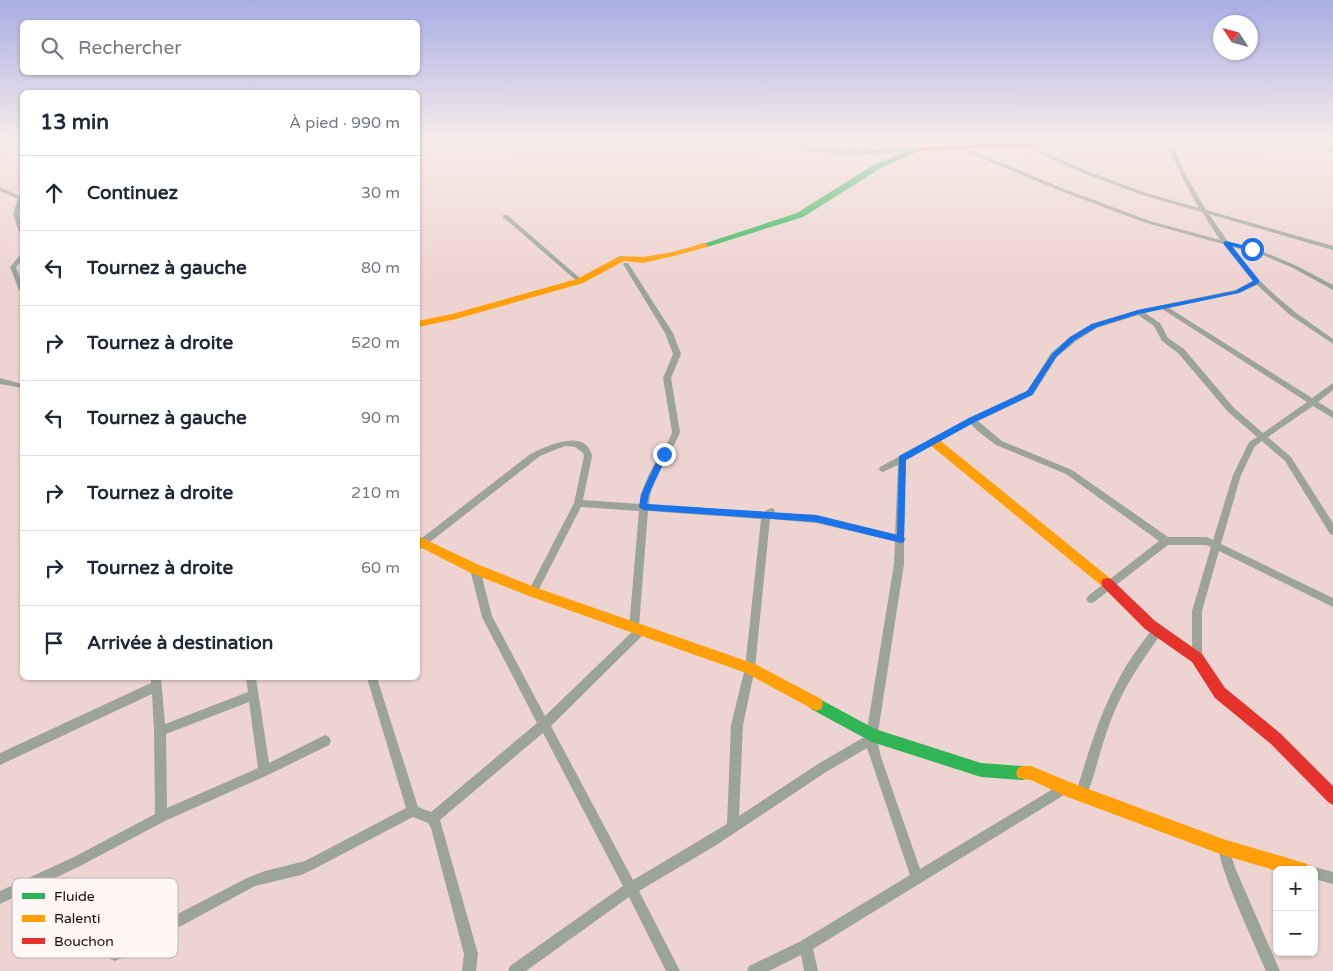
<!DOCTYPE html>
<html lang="fr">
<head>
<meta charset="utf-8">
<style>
  :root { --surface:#fff; --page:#f6f6f7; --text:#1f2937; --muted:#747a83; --line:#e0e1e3 }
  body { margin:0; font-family:"Varela Round",sans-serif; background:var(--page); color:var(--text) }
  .controls { position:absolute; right:15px; bottom:15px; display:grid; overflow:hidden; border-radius:8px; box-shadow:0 1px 4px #0004 }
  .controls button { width:45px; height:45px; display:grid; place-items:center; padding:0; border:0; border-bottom:1px solid var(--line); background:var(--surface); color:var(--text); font:25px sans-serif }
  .compass { position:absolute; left:1213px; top:15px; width:45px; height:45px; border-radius:50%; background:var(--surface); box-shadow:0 1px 4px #0004; rotate:306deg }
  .stop { position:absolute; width:15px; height:15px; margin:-11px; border:4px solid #1a73e8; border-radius:50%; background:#fff }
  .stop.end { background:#1a73e8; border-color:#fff; box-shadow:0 1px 5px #0008 }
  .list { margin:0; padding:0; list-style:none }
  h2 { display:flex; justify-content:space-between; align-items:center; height:65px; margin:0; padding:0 20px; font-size:21px }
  h2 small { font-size:16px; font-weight:400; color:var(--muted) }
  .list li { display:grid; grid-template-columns:32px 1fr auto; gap:15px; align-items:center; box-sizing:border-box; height:75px; padding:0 20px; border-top:1px solid var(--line) }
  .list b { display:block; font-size:19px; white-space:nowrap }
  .list em { font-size:16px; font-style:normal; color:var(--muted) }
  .icon { flex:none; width:28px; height:28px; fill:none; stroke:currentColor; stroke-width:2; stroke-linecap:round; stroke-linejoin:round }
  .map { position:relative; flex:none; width:1333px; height:971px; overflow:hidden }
  .search { position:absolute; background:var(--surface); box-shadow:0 1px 4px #0004; left:20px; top:20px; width:400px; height:55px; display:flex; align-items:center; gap:12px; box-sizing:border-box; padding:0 18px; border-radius:8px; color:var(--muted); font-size:19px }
  .panel { position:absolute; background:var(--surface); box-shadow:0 1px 4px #0004; left:20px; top:90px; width:400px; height:590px; border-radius:8px }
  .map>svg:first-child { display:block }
</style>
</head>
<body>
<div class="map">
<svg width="1333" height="971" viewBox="0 0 1333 971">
  <rect width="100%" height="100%" fill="#eed4d1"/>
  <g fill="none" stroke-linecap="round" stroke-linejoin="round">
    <g fill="#9ca499" fill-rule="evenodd">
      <path d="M734,139H748L845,151L914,148L917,150L914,152L845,155L737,141Z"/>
      <path d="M1007,139H1014L1087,171L1146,193L1199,208L1182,177L1164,139H1170L1187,177L1206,210L1333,246V250L1209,214L1228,242L1264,252L1297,266L1333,285V290L1293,268L1260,254L1231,247L1258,279L1276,296L1295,312L1333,339V344L1290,315L1257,285L1239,293L1169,308L1312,398L1333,383V390L1318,402L1333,411V418L1313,406L1268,437L1291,457L1333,523V535L1330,534L1285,461L1262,441L1255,446L1241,475L1221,544L1333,598V607L1219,551L1202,611V658L1201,661L1197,663L1193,661L1192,658V611L1211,547L1206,545H1168L1094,602L1091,603L1088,602L1086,599L1088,596L1159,541L1066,474L996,445L980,433L971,424L906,460L904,537L906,539L904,542V564L877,739L881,757L920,869L1061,784L1065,782L1069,784L1071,788L1069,792L813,949L818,971H804L801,955L769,971H747L749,966L801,941L910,875L867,748L826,772L718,844L639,891L680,971H666L629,897L526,971H508L510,966L623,886L543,733L440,820L478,954L476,971H462L464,954L431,828L428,823L413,817L312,870L301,875L255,886L120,959L115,961L110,959L108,954L110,949L247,878L265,871L305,861L406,808L367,678H377L418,807L431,812L537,723L482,617L470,569L472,566L475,565L478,566L480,569L492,616L545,716L632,632L629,628L639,511L581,507L536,595L533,596L530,595L528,592L574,503L584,456L583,453L575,447L566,446L557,449L540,456L421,549L418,550V541L529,455C545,446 586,427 592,456L583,500L640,504C641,487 652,468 661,453C665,446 670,440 672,432L663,378L673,354L665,333L623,264L624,263H628L673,333L681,354L671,378L680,432C677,441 672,448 667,456C659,471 650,488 649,504L764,512L771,508L774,509L775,513L816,515L895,534L898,465L883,472L880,471L879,469L880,467L969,418L1027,391L1051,353L1070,337L1091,324L1138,310L1235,290L1253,281L1223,244L1146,223L1058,190L953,146L958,145L1062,188L1150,221L1220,240L1202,212L1142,195L1083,173ZM1162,309L1307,402L1263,433L1234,408L1184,349L1168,338L1160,323L1145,313ZM1138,315L1154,326L1162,341L1178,353L1228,412L1257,437L1249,442L1233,475L1213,540L1207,537H1168L1072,470L1002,441L978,421L1033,395L1057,357L1076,341L1097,328ZM648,511L761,519L745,668L731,725L727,824L633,880L551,726L645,633L646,630L645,627L639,626ZM770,519L816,523L895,541L894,564L866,736L818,764L739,816L743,725L755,668Z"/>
      <path d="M1069,139H1079L1076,141Z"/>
      <path d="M1307,139H1314L1333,149V153Z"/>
      <path d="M0,187L22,197C22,202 20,207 19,213C19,218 22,227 22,234L19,232L13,214L18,199L0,191Z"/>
      <path d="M503,215H507L582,280V282H578L503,217Z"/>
      <path d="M22,254V260L16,267L22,283V292L19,290L10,267L20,255Z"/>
      <path d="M0,378L22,384V388L0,384Z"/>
      <path d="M1157,626L1161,628L1162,631L1161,634C1141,662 1123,688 1111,720C1101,745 1096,773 1086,797L1082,799L1078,797L1076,793C1088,753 1100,712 1121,675C1130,658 1142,643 1153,628Z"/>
      <path d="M151,678H161L165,724L248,692L246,678H256L269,763L325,735L329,737L331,741L329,745L268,775L165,821L82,865L0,904V891L74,857L155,814L154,731L152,694L0,765V753L151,683ZM249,702L258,768L167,808L166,734Z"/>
      <path d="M1223,841L1227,843L1236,870L1280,971H1266C1258,951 1213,857 1219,843Z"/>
      <path d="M1314,867L1333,872V884L1314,879V870H1309Z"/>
    </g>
    <g fill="#30b455" fill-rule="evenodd">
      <path d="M919,147L921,148V150L881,168L803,217L707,247L700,245L797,213L875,164Z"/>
      <path d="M816,697L875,729L981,763L1023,766L1028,768L1030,773L1028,778L1023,780L981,777L872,742L811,709L809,704L811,699Z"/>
    </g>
    <g fill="#ff9f0a" fill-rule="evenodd">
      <path d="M704,243L708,245L707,247L674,256L643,263L624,261L583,283L456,319L418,327V321L452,314L577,279L620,256L643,257L673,252Z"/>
      <path d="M933,437L937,438L1111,579L1113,583L1111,587L1107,588L1103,587L929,444L928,441Z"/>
      <path d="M418,536L479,565L537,588L755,664L821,699L823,704L821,709L816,711L746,673L529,596L471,573L418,546Z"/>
      <path d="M1023,766H1031L1067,781L1223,839L1301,862L1307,864L1309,870L1277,871L1223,855L1065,796L1031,780L1018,778L1016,773L1018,768Z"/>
    </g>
    <g fill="#e5322d" fill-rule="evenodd">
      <path d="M1041,139H1049L1037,146L919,151L916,149L919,147L1036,142Z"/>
      <path d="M1107,578L1111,579L1155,621L1202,654L1225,688L1281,734L1333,786V805L1328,802L1271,744L1215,698L1192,662L1145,629L1103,587L1101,583L1103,579Z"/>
    </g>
  </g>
  <linearGradient id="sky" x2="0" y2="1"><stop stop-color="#a8ade4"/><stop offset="0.51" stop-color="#f7ecea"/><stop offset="1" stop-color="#f7ecea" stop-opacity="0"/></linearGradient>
  <rect width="1333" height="275" fill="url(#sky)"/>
  <path fill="#1a73e8" d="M1226,241L1254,248L1252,251L1232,246L1259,280V283L1239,293L1139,314L1097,327L1075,340L1056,357L1032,395L975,422L906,460L904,542L901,543L816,522L643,510L639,507L641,494L660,454L664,451L668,454L649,494L647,504L816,515L897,535L899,456L969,418L1027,391L1052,354L1070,337L1092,324L1138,310L1235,291L1253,281L1223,243Z"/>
  <rect x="12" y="878" width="166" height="80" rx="8" fill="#fef7f6" stroke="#bab0ae" stroke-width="1"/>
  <rect x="22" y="893" width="23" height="6" fill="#30b455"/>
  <rect x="22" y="915" width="23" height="7" fill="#ff9f0a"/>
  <rect x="22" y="938" width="23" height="6" fill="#e5322d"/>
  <g font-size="14" fill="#1c0907">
    <text x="54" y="901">Fluide</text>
    <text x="54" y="923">Ralenti</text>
    <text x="54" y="946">Bouchon</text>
  </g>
</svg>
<div class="controls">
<button>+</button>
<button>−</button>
</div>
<svg class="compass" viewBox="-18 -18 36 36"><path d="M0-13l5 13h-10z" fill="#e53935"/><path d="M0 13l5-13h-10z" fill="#747a83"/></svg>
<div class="stop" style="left:1252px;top:249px"></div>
<div class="stop end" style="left:664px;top:454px"></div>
<div class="search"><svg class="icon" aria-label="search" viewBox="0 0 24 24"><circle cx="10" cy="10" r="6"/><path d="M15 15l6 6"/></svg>Rechercher</div>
<section class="panel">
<h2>13 min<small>À pied · 990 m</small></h2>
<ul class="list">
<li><svg class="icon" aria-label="ahead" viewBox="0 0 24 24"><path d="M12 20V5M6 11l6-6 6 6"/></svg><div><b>Continuez</b></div><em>30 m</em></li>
<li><svg class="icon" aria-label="left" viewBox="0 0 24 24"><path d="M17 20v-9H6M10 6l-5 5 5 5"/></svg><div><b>Tournez à gauche</b></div><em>80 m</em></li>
<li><svg class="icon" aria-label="right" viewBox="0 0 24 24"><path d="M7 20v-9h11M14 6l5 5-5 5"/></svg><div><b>Tournez à droite</b></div><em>520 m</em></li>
<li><svg class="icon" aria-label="left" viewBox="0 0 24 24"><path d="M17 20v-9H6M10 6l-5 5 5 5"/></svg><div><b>Tournez à gauche</b></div><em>90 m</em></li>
<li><svg class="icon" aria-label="right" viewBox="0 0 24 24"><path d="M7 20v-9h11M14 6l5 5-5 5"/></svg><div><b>Tournez à droite</b></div><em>210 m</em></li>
<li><svg class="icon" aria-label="right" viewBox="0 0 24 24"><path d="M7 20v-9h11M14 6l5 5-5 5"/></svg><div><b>Tournez à droite</b></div><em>60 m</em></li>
<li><svg class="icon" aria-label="arrive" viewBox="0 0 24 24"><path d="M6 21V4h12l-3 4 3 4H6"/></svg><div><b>Arrivée à destination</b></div></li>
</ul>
</section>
</div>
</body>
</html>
